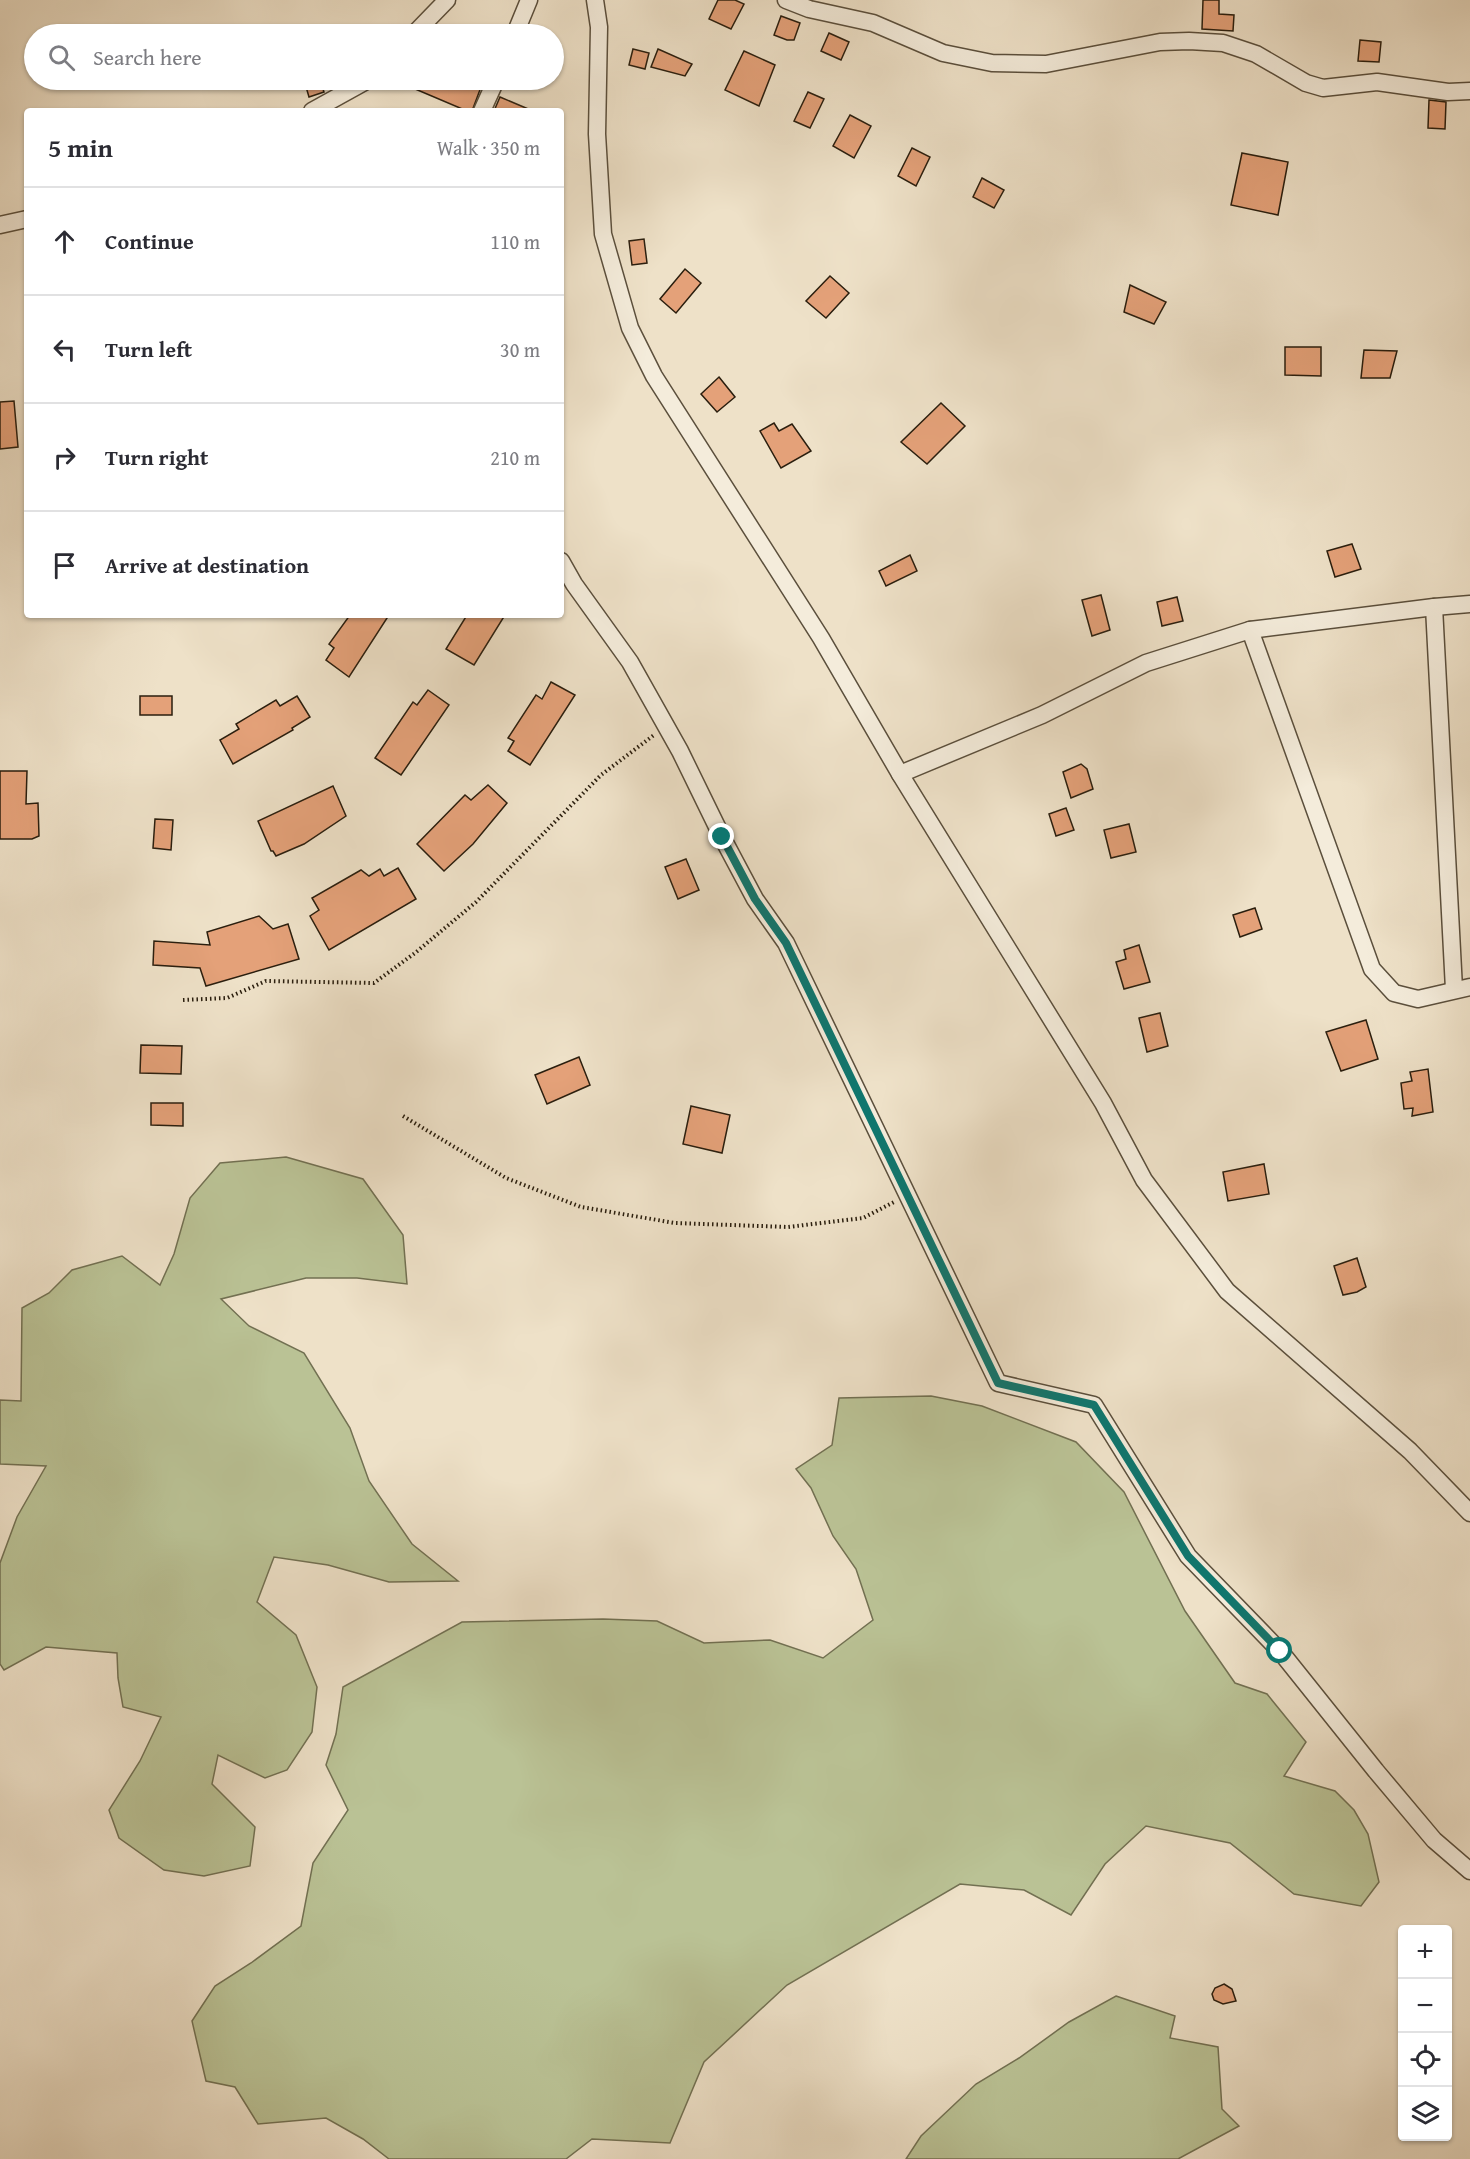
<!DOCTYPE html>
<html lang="en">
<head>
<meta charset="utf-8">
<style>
  :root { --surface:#fff; --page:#f2f2f3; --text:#2b2b33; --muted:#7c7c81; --line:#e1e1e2 }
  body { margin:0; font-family:"Gentium Book Plus",serif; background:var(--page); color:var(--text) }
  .controls { position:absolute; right:18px; bottom:18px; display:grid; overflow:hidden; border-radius:6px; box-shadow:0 2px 4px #0004 }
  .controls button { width:54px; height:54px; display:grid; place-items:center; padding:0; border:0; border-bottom:2px solid var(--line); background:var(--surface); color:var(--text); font:30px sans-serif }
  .stop { position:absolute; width:18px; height:18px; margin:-14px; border:4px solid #0f766e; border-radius:50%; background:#fff }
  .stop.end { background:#0f766e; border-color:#fff; box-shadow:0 2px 6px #0008 }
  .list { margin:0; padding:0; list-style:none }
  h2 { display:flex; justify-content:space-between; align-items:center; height:78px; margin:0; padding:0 24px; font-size:26px }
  h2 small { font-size:20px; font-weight:400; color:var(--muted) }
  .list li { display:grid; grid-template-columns:39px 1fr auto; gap:18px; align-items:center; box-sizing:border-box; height:108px; padding:0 24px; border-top:2px solid var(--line) }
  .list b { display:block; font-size:22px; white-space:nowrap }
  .list em { font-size:20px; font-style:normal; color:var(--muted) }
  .icon { flex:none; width:33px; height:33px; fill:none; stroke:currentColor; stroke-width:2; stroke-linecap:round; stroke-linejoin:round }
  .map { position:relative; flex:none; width:1470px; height:2159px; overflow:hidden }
  .search { position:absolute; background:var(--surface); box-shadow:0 2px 4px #0004; left:24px; top:24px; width:540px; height:66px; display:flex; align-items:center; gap:15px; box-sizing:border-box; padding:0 21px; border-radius:33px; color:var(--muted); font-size:22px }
  .panel { position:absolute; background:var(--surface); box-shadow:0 2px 4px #0004; left:24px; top:108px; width:540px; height:510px; border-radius:6px }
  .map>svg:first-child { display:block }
</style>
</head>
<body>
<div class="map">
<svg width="1470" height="2159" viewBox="0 0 1470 2159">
  <rect width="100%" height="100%" fill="#eee1c8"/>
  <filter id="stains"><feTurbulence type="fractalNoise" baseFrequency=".00333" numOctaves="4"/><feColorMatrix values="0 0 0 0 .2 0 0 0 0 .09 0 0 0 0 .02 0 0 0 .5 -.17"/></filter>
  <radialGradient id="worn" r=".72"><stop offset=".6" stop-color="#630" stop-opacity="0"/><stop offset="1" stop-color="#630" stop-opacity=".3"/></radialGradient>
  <g fill="#bac295" stroke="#727052" stroke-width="1.5">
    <path d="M286,1157L363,1179L403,1235L407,1284L357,1278H306L221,1299L249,1326L304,1353L350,1428L369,1481L412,1544L458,1581L389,1582L328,1565L274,1557L257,1602L296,1635L317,1687L312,1732L287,1770L265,1778L218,1755L212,1784L255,1827L250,1866L204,1876L164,1870L119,1838L109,1810L140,1761L161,1717L123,1707L118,1678L117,1653L46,1647L4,1670L0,1664V1563L17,1517L46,1466L0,1464V1400L21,1401L22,1308L49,1293L72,1270L122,1256L160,1285L174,1254L190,1198L220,1163Z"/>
    <path d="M931,1396L982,1406L1076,1442L1124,1492L1185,1611L1235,1683L1267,1694L1306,1742L1284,1776L1335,1791L1354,1810L1368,1834L1379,1882L1361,1906L1294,1894L1230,1843L1146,1826L1105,1864L1071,1915L1024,1890L960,1884L787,1985L704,2062L670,2143L592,2139L566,2159H389L363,2139L326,2118L258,2124L235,2087L206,2081L192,2021L215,1986L251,1963L301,1926L313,1863L348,1810L326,1765L336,1734L343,1687L462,1622L603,1619L657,1621L704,1643L770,1640L823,1658L873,1620L856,1569L833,1536L811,1488L796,1469L832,1445L839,1398Z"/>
    <path d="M1116,1996L1175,2016L1170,2038L1218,2047L1222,2109L1239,2126L1178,2159H906L921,2136L976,2084L1019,2058L1069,2022Z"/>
  </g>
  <g fill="#e4a179" stroke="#2a1e0e" stroke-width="1.5">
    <path d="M718,0H735L744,4L731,29L709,19Z"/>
    <path d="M1203,0H1219V14L1234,15L1233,31L1202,29Z"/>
    <path d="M781,16L800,23L794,40H787L774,35Z"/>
    <path d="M829,33L849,42L841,60L821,51Z"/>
    <path d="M1360,40L1381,42L1379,62L1358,61Z"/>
    <path d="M633,49L649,53L645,69L629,65Z"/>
    <path d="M658,49L692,64L685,76L651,67Z"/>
    <path d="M744,51L775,65L759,106L725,90Z"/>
    <path d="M304,80H320L324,92L309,97Z"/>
    <path d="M394,80H462L481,87L472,111H467Z"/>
    <path d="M808,92L824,99L810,128L794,121Z"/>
    <path d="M500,97L533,111H494Z"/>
    <path d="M1429,100L1446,102L1445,129L1428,128Z"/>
    <path d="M850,115L871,126L854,158L833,146Z"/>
    <path d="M912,148L930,157L916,186L898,176Z"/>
    <path d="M1242,153L1288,162L1278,215L1231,205Z"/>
    <path d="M982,178L1004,190L994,208L973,197Z"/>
    <path d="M644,239L647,263L632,265L629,241Z"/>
    <path d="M685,269L701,283L676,313L660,299Z"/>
    <path d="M830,276L849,293L826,318L806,301Z"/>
    <path d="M1130,285L1166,302L1154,324L1124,312Z"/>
    <path d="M1285,347H1321V376L1285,375Z"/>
    <path d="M1364,350L1397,351L1390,378H1361Z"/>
    <path d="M719,377L735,397L717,412L701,394Z"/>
    <path d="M14,401L18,447L0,449V402Z"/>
    <path d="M941,403L965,426L927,464L901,442Z"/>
    <path d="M774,423L779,431L792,424L811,451L781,468L760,431Z"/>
    <path d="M1352,544L1361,569L1335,577L1327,551Z"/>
    <path d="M910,555L917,571L886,586L879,571Z"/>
    <path d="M1101,595L1110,630L1092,636L1082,600Z"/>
    <path d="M1177,597L1183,621L1162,626L1157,602Z"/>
    <path d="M350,615H389L349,677L326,660L334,648L329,644Z"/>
    <path d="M467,615H505L474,665L446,649Z"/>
    <path d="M551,682L575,695L530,765L508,751L514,741L508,738L536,695L542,699Z"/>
    <path d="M428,690L449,705L401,775L375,758L413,702L417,705Z"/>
    <rect x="140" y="696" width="32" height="19"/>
    <path d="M297,696L310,717L292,728L293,730L233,764L220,740L239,729L236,724L276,700L280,706Z"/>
    <path d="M1081,764L1087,769L1093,789L1071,798L1063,772Z"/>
    <path d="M0,771H27L26,804L38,803L39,836L32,839H0Z"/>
    <path d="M488,785L507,803L473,844L444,871L417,844L465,795L471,800Z"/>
    <path d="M333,786L346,816L304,844L276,856L273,851H271L258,821Z"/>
    <path d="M1066,808L1074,830L1056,836L1049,814Z"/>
    <path d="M155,819L173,820L171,850L153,848Z"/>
    <path d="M1129,824L1136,852L1111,858L1104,830Z"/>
    <path d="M686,859L699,890L678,899L665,867Z"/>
    <path d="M398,868L416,899L329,950L310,916L319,910L312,898L361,870L369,876L380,869L384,876Z"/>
    <path d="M1255,908L1262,929L1240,937L1233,915Z"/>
    <path d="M259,916L273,929L288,924L299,959L206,986L200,968L153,965L154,941L210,945L207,932Z"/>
    <path d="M1139,945L1150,982L1124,989L1116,962L1126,959L1124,950Z"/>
    <path d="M1160,1013L1168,1046L1147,1052L1139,1018Z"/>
    <path d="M1366,1020L1378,1059L1341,1071L1326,1032Z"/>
    <path d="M141,1045L182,1046L181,1074L140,1073Z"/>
    <path d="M579,1057L590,1085L547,1104L535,1075Z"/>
    <path d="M1428,1069L1433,1112L1412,1116L1413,1108L1404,1109L1401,1083L1412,1081L1410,1072Z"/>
    <path d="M151,1103H183V1126L151,1125Z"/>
    <path d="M691,1106L730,1115L722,1153L683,1144Z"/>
    <path d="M1264,1164L1269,1194L1228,1201L1223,1172Z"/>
    <path d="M1357,1258L1366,1287L1357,1292L1343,1295L1334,1266Z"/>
    <path d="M1224,1984L1232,1989L1236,2001L1223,2004L1214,2000L1212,1994L1215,1988Z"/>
  </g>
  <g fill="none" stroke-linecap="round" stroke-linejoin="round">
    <defs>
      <g id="minor">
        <path d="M595,0L599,27L597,134L603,234L630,328L654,376L821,638L900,774L1103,1103L1144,1180L1227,1291L1410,1451L1470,1513"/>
        <path d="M786,0L809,9L873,23L943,53L992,63L1046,64L1160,42L1189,41L1223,43L1256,54L1306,83L1323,88L1377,82L1448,92L1470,91"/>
        <path d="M414,34L447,0"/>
        <path d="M515,34L529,0"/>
        <path d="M312,111L368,80"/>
        <path d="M482,111L496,80"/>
        <path d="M0,225L27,219"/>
        <path d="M561,561L574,584L630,662L680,751L722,837L755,899L786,943L998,1383L1094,1405L1188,1556L1280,1651L1376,1771L1434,1840L1470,1871"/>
        <path d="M1434,607L1454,989"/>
        <path d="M1250,630L1372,969L1394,993L1418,999L1470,987"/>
        <path d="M900,774L1042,715L1146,663L1250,630L1434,607L1470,604"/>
      </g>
    </defs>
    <use href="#minor" stroke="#5b4f3c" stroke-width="19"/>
    <g stroke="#2a1e0e" stroke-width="4" stroke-dasharray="1.5 3" stroke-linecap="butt">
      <path d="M183,1000L227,998L266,981L374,983L415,953L476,902L601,775L654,735"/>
      <path d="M403,1116L506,1178L581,1207L675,1223L788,1227L863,1218L894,1202"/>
    </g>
    <use href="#minor" stroke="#f4ecdb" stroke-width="16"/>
  </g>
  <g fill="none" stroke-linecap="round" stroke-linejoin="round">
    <path stroke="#0f766e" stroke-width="8" d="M722,837L755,899L786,943L998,1383L1094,1405L1188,1556L1280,1651"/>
  </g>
  <rect width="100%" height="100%" filter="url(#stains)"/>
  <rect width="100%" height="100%" fill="url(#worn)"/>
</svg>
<div class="controls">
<button>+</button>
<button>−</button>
<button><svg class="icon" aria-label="locate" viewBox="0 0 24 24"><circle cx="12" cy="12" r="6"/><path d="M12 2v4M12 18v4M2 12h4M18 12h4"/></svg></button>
<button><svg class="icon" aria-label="layers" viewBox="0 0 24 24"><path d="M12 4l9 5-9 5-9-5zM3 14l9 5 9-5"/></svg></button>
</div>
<div class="stop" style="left:1280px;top:1651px"></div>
<div class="stop end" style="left:722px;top:837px"></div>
<div class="search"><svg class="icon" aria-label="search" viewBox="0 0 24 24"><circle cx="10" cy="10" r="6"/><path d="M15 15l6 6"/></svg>Search here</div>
<section class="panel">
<h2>5 min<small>Walk · 350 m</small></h2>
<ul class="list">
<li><svg class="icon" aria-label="ahead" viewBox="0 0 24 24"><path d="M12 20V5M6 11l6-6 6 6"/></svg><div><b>Continue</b></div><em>110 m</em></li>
<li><svg class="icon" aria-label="left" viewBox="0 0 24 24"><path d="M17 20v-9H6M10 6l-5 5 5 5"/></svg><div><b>Turn left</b></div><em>30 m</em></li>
<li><svg class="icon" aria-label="right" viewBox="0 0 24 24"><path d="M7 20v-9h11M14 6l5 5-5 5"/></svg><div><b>Turn right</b></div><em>210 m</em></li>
<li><svg class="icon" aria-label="arrive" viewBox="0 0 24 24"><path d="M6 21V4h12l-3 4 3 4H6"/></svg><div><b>Arrive at destination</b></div></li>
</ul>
</section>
</div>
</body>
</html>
